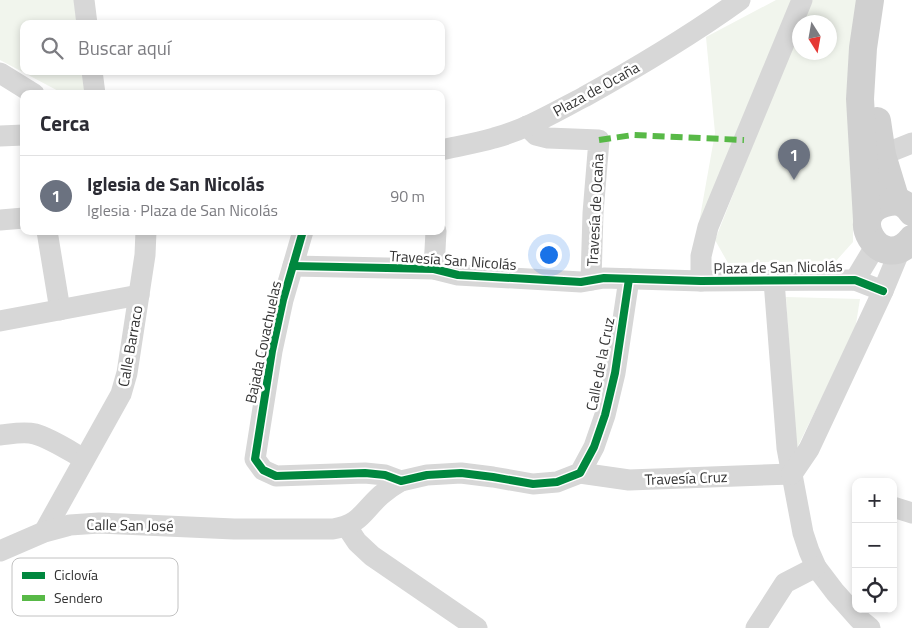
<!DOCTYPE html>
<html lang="es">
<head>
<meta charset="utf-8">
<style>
  :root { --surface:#fff; --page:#f7f7f7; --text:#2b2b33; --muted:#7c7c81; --line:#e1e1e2; --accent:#111827 }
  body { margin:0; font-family:"Titillium Web",sans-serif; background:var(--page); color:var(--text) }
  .controls { position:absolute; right:15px; bottom:15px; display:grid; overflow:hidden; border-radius:10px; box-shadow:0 2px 8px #0003 }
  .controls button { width:45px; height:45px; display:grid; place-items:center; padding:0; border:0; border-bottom:1px solid var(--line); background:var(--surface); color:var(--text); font:25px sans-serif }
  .compass { position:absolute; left:792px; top:15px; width:45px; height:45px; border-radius:50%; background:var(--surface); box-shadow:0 2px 8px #0003; rotate:169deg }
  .you { position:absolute; left:548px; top:254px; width:18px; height:18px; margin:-12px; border:4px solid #fff; border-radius:50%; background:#1a73e8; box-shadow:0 0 0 8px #1a73e833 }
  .badge { display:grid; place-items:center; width:32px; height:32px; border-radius:50%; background:var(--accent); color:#fff; font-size:16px; font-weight:700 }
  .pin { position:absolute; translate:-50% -41px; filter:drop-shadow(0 1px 2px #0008) }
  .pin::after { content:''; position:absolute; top:26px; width:18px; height:15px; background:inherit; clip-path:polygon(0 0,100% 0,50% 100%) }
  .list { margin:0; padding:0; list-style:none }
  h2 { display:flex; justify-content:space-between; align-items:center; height:65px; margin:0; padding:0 20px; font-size:21px }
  h2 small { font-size:16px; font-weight:400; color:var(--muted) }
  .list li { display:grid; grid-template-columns:32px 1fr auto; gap:15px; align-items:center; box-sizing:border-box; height:80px; padding:0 20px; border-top:1px solid var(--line) }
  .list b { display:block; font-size:19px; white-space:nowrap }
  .list p { margin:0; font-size:16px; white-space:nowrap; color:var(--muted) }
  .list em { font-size:16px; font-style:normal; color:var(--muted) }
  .icon { flex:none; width:28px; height:28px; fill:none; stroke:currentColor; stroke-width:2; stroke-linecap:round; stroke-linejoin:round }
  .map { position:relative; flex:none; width:912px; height:628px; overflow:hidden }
  .search { position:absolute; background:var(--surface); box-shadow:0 2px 8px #0003; left:20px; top:20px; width:425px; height:55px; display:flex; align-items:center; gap:12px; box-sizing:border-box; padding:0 18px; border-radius:10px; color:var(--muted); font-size:19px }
  .panel { position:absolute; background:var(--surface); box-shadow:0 2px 8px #0003; left:20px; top:90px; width:425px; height:145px; border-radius:10px }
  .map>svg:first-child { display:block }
</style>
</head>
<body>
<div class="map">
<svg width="912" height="628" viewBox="0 0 912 628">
  <rect width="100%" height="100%" fill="#fff"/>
  <g fill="#f1f5ed">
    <path d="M0,0H74L77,24H24V71H84L87,94H64L0,60Z"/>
    <path d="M776,0H793L697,234L715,133L706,37Z"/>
    <path d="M811,0H861L853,63V242L836,261L728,263L715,240L799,28L800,52H830V22H802Z"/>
    <path d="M786,297L860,299L855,330L795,452Z"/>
  </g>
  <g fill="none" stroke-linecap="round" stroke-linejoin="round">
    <g stroke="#d7d7d7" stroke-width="21">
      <path d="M84,0L87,24"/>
      <path d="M92,71L95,94"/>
      <path d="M0,73L34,94"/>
      <path d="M527,126L536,135L548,138L599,140L593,213L591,280"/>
      <path d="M0,136L24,135"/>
      <path d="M441,150C459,146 477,143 494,138C525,130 555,112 584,97C638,67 690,36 740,0"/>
      <path d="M882,155L912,143"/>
      <path d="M0,220L24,218"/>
      <path d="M47,231L60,310"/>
      <path d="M303,231L283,300L272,351L255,459L263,470L276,476L365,473L385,475L401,481L427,475L461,473L493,477L533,484L557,482L580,473L594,447L605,415L615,373L629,279"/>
      <path d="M293,266L434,269L458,275L581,282L604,278L701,281L855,280L883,291"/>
      <path d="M434,269L436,231"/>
      <path d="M855,280L876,245"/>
      <path d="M701,281V256L708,227L802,0"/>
      <path d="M774,281L787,448L803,533L809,551L816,567L835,592L859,619L870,628"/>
      <path d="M0,321L139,295"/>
      <path d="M0,435C11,434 24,431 35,434C52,439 68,450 84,459"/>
      <path d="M580,473L629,480L792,474"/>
      <path d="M792,474L809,449L883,291L900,250"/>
      <path d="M893,507L912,513"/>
      <path d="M347,527L357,542L372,556L477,628"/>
      <path d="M44,532L121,394L127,373L145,255L146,231"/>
      <path d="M0,551L44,532L70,525L99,523L234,529H333C361,524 362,512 381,495C387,490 394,485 401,481"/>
      <path d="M756,628L785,583L816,567"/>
    </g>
    <g stroke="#d0d0d0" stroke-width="28">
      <path d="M877,121L882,155L896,201"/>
      <path d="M912,212C906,204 900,200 890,202C841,210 881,277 912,239"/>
      <path d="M867,220L860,99L863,48L870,0"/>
    </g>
    <path stroke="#58b947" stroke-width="6" stroke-dasharray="12 6" stroke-linecap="butt" d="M599,140L633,135L744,140"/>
    <defs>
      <g id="cycleway">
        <path d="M303,231L283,300L272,351L255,459L263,470L276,476L365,473L385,475L401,481L427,475L461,473L493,477L533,484L557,482L580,473L594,447L605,415L615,373L629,279"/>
        <path d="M293,266L434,269L458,275L581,282L604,278L701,281L855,280L883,291"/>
      </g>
    </defs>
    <use href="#cycleway" stroke="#fff" stroke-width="11"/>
    <use href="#cycleway" stroke="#00873e" stroke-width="8"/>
  </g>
  <g text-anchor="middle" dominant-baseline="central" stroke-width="5" stroke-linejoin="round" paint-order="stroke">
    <g font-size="15" fill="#333" stroke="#fff">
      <text transform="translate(596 89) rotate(-29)">Plaza de Ocaña</text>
      <text transform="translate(595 210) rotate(-87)">Travesía de Ocaña</text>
      <text transform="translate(453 260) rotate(4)">Travesía San Nicolás</text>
      <text transform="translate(778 267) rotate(-1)">Plaza de San Nicolás</text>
      <text transform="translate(263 342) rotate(-78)">Bajada Covachuelas</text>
      <text transform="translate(130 346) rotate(-80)">Calle Barraco</text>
      <text transform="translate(600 364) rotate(-79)">Calle de la Cruz</text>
      <text transform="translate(686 478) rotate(-2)">Travesía Cruz</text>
      <text transform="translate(130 525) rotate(1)">Calle San José</text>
    </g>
  </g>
  <rect x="12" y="558" width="166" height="58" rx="8" fill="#fff" stroke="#c2c2c2" stroke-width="1"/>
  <rect x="22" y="572" width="23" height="7" fill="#00873e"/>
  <rect x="22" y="595" width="23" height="6" fill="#58b947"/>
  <g font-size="14" fill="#333">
    <text x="54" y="580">Ciclovía</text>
    <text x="54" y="603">Sendero</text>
  </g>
</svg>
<div class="controls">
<button>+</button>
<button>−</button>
<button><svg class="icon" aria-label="locate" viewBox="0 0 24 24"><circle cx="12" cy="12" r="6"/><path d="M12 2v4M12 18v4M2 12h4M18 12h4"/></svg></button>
</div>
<svg class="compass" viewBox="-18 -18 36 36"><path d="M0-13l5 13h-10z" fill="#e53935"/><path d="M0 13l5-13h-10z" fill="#7c7c81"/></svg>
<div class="you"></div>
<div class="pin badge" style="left:794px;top:180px;background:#6b7280">1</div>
<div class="search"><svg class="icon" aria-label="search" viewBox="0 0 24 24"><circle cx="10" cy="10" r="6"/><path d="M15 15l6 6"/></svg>Buscar aquí</div>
<section class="panel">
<h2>Cerca<small></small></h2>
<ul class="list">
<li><span class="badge" style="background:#6b7280">1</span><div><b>Iglesia de San Nicolás</b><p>Iglesia · Plaza de San Nicolás</p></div><em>90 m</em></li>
</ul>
</section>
</div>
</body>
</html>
